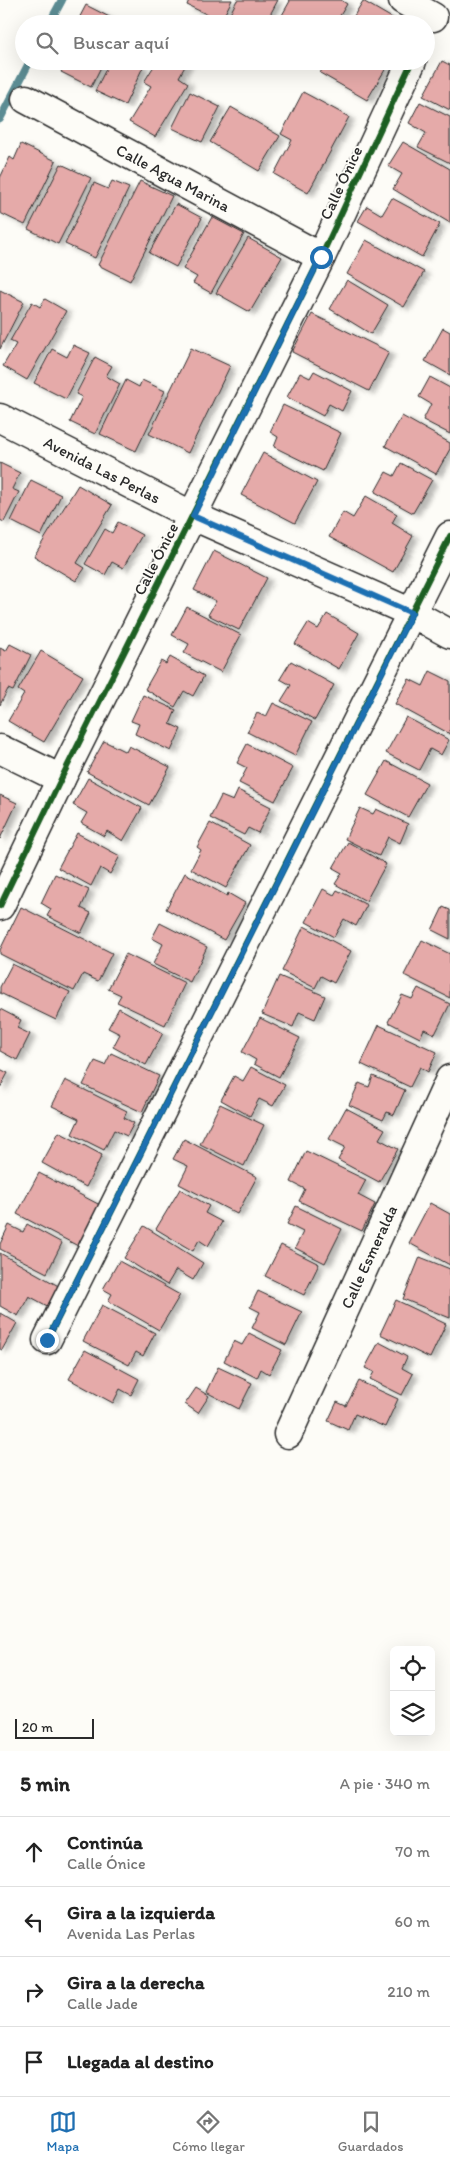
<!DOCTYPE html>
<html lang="es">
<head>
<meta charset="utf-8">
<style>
  :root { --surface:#fff; --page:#f2f2f2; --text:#222; --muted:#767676; --line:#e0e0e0; --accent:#1f6fb2 }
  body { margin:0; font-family:Itim,sans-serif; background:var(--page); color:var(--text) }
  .controls { position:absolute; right:15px; bottom:15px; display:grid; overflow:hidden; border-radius:8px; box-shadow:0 5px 20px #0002 }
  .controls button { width:45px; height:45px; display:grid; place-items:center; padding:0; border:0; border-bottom:1px solid var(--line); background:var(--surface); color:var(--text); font:25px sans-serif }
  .scale { position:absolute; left:15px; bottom:12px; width:79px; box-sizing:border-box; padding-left:5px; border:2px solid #2b2b2b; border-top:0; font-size:14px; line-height:18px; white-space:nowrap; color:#2b2b2b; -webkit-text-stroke:4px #fdfcf7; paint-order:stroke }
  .stop { position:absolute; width:15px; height:15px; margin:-11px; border:4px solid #1f6fb2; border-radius:50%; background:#fff }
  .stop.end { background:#1f6fb2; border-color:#fff; box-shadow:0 1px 5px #0008 }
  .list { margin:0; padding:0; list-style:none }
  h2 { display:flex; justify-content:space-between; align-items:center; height:65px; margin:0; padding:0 20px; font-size:21px }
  h2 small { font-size:16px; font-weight:400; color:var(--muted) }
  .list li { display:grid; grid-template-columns:32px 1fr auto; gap:15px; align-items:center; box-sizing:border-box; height:70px; padding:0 20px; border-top:1px solid var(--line) }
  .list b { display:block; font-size:19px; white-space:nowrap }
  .list p { margin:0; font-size:16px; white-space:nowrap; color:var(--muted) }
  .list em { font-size:16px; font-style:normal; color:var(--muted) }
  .icon { flex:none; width:28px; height:28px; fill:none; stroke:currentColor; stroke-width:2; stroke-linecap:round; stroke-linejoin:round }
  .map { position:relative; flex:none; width:450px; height:1751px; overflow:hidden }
  .search { position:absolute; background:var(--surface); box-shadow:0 5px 20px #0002; left:15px; right:15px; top:15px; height:55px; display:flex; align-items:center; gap:12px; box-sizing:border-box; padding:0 18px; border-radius:28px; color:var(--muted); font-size:19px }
  .sheet { height:345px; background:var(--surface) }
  nav { display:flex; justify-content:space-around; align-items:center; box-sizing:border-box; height:70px; border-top:1px solid var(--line); background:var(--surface); font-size:14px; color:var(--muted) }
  nav a { display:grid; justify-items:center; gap:2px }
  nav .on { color:var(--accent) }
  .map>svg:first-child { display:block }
</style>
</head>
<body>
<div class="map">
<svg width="450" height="1751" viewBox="0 0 450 1751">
  <defs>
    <filter id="shadow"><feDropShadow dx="5.5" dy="3" stdDeviation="2.5" flood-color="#0004"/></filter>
  </defs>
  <rect width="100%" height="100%" fill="#fdfcf7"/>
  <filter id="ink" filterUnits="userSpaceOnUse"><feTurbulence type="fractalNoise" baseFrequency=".02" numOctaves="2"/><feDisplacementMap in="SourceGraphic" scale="10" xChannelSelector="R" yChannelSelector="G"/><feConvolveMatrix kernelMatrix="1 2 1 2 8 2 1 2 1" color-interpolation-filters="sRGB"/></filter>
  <g filter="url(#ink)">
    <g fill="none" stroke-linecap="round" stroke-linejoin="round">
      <g stroke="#5c8c93" stroke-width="8">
        <path d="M49,24L62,0"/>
        <path d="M0,119L30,61"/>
      </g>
    </g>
    <g fill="#e5aaa9" stroke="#2b2b2b" filter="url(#shadow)">
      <path d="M189,0H232L221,21L187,5Z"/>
      <path d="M237,0H278L265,24H225Z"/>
      <path d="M288,0H341L347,4L335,24H277L290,1Z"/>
      <path d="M363,1L399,22L398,24H349Z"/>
      <path d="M86,5L123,24H76Z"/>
      <path d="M67,61H104L91,87L61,72Z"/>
      <path d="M110,61H132L143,67L125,105L95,91Z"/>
      <path d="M157,61H188L179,77L188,83L155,137L129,122L151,86L144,82Z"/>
      <path d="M327,61H385L389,63L367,100L320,73Z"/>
      <path d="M442,61L450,65V110L423,96Z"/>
      <path d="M190,92L220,107L202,142L172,128Z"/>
      <path d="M303,92L349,117L308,193L274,174L292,140L281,134Z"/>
      <path d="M420,102L450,117V163L418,147L426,133L409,123Z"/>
      <path d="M231,107L280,136L259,171L210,142Z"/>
      <path d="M403,142L450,169V223L393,189L402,174L388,166Z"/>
      <path d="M21,144L56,161L25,225L0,213V178L10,157L14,160Z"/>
      <path d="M61,164L91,178L58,244L28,229Z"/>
      <path d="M112,181L129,188L95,258L65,244L94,183L108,189Z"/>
      <path d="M140,181L172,196L130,281L98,265Z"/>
      <path d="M392,198L440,224L422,257L358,221L367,206L382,215Z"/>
      <path d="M176,204L202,218L176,267L149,253Z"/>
      <path d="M212,217L244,234L211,293L193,283L197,277L183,269Z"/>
      <path d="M248,238L282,257L250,312L216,293Z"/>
      <path d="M366,240L424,272L404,307L347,274Z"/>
      <path d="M347,280L388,305L371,334L330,309Z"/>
      <path d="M0,290L24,302L0,349Z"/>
      <path d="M45,299L66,311L27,380L3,366L16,344L10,341L32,302L40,307Z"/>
      <path d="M312,314L389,352L369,391L292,352Z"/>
      <path d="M443,328L450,332V375L425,361Z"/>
      <path d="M73,345L90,353L66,399L34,383L52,349L67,357Z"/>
      <path d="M191,348L230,366L188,453L149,434Z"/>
      <path d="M95,357L112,366L106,376L120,384L95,434L70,422L82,397L76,394Z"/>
      <path d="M314,371L352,391L342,411L329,404L323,416L287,397L300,373L310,378Z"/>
      <path d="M430,377L450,388V434L423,420L431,404L419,397Z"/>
      <path d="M126,380L139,387L142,380L165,391L136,451L100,434Z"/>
      <path d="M283,405L341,433L323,471L274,447L278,437L270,432Z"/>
      <path d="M402,416L450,443V449L436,474L385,446Z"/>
      <path d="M263,453L317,482L295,523L241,495Z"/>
      <path d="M0,463L20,473L12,489L19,492L4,522L0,520Z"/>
      <path d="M401,463L432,480L413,513L375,492L386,472L394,476Z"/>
      <path d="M31,480L61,495L41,536L11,521Z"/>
      <path d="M78,485L112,505L77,563L85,568L76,581L34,556Z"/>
      <path d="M366,496L397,514L392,523L413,536L393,572L329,537L343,512L353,518Z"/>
      <path d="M118,522L142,535L123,568L112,562L105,575L85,564L105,529L112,533Z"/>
      <path d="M214,551L267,578L239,630L208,615L216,601L194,590Z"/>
      <path d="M187,607L241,635L221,672L184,653L189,644L172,635Z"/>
      <path d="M327,614L359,633L339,669L295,644L308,623L318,629Z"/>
      <path d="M10,644L31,655L13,691L8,689L0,705V648L6,651Z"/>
      <path d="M41,651L83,676L44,742L8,721L24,694L18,690Z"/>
      <path d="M170,657L204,676L193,696L184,691L175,707L145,689L161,661L166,664Z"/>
      <path d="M291,661L334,685L315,720L281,701L291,685L280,679Z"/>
      <path d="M430,671L450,681V734L395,704L409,679L423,686Z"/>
      <path d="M143,695L176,710L170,724L181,729L171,751L135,734L139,724L131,721Z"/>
      <path d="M273,703L312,722L295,756L247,732L257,713L266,717Z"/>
      <path d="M406,717L449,740L441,755L430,749L419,770L386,753Z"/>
      <path d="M104,741L126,752L129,746L170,767L149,805L87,772Z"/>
      <path d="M247,744L293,768L275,801L239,783L247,768L237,763Z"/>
      <path d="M386,761L427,783L408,817L367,795Z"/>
      <path d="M88,778L142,808L123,841L107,831L104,836L81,823L87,813L73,805Z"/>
      <path d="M238,790L271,807L258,833L248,828L244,835L210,818L221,796L233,801Z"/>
      <path d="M0,795L17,803L0,839Z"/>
      <path d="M360,808L373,814L376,809L408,824L400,843L388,837L379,856L345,839Z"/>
      <path d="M210,823L250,845L226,888L191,869L201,850L197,847Z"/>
      <path d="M77,833L120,856L110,874L100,868L91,886L58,868Z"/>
      <path d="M348,842L386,864L366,901L335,884L342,873L333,868Z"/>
      <path d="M185,873L227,896L228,893L245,903L224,940L166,909Z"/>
      <path d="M55,874L89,890L81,908L91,913L81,933L47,916L51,909L41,903Z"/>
      <path d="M323,889L334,895L337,890L367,905L356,926L344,919L334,937L306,922Z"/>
      <path d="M21,907L112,953L98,981L83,974L74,991L0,954V950Z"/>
      <path d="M443,907L450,910V939L432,930Z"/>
      <path d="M160,923L207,947L190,982L153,964L163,944L152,938Z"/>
      <path d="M304,926L351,951L334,983L321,976L315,988L282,971Z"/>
      <path d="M422,940L450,954V998L404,975Z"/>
      <path d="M126,954L185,983L165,1025L117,1002L121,995L108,989Z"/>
      <path d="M12,964L70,992L56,1020L0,993V987Z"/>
      <path d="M279,976L325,996L315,1019L299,1012L293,1027L262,1014Z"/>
      <path d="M418,988L450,1004L435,1034L424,1029L420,1038L388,1022L402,995L412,999Z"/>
      <path d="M119,1008L163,1033L146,1065L113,1047L120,1034L108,1028Z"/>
      <path d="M0,1009L21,1020L17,1028L30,1034L17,1060L0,1051Z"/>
      <path d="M260,1018L300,1038L279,1077L254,1064L256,1060L242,1052Z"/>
      <path d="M379,1025L437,1052L428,1072L420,1067L410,1087L361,1064Z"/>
      <path d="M111,1053L159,1076L142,1112L83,1085L95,1061L105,1065Z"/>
      <path d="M251,1067L285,1085L273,1106L259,1099L250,1116L221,1100L234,1076L243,1081Z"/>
      <path d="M0,1069L8,1073L0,1088Z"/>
      <path d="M373,1076L405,1090L394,1115L387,1112L383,1120L349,1105L359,1083L369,1087Z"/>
      <path d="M65,1080L127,1111L124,1118L134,1123L127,1136L114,1130L104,1150L72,1134L79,1119L52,1106Z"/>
      <path d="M220,1104L264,1125L244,1166L200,1144Z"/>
      <path d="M346,1108L385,1129L379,1139L398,1149L379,1182L338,1160L345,1147L329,1139Z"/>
      <path d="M59,1132L102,1155L86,1187L42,1163Z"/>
      <path d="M184,1139L257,1177L237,1214L179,1184L188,1166L173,1159Z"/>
      <path d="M306,1151L366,1180L358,1195L375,1204L362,1231L299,1201L305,1189L291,1182Z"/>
      <path d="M39,1173L100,1205L78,1246L17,1214Z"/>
      <path d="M180,1189L209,1206L205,1213L222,1222L208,1246L199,1240L193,1251L156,1229Z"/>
      <path d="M430,1203L450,1214V1265L409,1243Z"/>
      <path d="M296,1206L342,1229L325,1263L295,1248L303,1232L287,1224Z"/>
      <path d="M27,1224L62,1243L47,1273L0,1249V1244L9,1225L23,1232Z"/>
      <path d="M144,1226L203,1263L193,1280L176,1270L167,1285L124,1258Z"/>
      <path d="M281,1245L319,1264L304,1295L265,1276Z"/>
      <path d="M0,1253L62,1288L51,1308L29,1296L18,1316L0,1306Z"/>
      <path d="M420,1257L450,1269V1318L403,1299Z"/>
      <path d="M119,1261L180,1295L159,1330L108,1301L112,1294L103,1289Z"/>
      <path d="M258,1291L302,1312L286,1345L252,1328L260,1312L250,1307Z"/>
      <path d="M396,1300L446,1324L430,1358L380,1334Z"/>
      <path d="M102,1305L155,1333L143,1356L136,1352L129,1365L83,1341Z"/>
      <path d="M0,1313L17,1323L2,1350L0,1349Z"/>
      <path d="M249,1333L282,1350L269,1374L261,1369L257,1378L224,1361L234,1341L242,1345Z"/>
      <path d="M379,1342L407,1357L402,1368L413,1374L402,1395L370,1379L374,1372L365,1368Z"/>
      <path d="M85,1350L139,1379L131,1395L120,1389L113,1403L69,1379Z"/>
      <path d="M218,1367L252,1383L239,1409L206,1392Z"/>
      <path d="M359,1381L398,1399L385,1427L355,1414L348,1430L328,1421L337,1402L346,1406Z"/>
      <path d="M196,1388L209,1396L198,1413L185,1404Z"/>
    </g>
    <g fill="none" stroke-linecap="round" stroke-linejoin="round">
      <defs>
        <g id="minor">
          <path d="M403,0L433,17"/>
          <path d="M26,99L321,257"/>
          <path d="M0,418L193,516L412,613L450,634"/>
          <path d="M0,749L61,779"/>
          <path d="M0,906L61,779L321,257L412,61"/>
          <path d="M47,1340L450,536"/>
          <path d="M288,1434L450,1079"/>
        </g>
      </defs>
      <use href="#minor" stroke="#2b2b2b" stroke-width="31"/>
      <use href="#minor" stroke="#fdfcf7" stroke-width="28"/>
      <defs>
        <g id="cycleway">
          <path d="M0,906L61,779L321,257L412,61"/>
          <path d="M47,1340L450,536"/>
        </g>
      </defs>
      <use href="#cycleway" stroke="#fdfcf7" stroke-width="9"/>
      <use href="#cycleway" stroke="#1b5e20" stroke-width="6"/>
    </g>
  </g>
  <g fill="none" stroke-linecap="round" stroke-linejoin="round" filter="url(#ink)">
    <path stroke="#1f6fb2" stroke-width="6" d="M47,1340L412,613L193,516L321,257"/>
  </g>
  <g text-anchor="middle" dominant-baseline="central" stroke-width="4" stroke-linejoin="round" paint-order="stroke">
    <g font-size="16" fill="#2b2b2b" stroke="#fdfcf7">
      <text transform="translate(173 178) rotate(28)">Calle Agua Marina</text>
      <text transform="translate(341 183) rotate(-65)">Calle Ónice</text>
      <text transform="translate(102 470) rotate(27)">Avenida Las Perlas</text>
      <text transform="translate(156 559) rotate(-63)">Calle Ónice</text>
      <text transform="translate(369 1257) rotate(-65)">Calle Esmeralda</text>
    </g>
  </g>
</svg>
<div class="controls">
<button><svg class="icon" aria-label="locate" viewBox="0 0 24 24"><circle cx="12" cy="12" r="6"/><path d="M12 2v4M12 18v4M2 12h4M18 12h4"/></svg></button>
<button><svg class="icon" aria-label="layers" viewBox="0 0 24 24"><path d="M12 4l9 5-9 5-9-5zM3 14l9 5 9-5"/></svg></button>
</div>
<div class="scale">20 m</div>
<div class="stop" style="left:321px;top:257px"></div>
<div class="stop end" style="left:47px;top:1340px"></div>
<div class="search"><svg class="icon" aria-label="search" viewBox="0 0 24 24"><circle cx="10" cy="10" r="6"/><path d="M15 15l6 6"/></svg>Buscar aquí</div>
</div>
<section class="sheet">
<h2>5 min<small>A pie · 340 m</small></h2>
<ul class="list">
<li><svg class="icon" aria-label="ahead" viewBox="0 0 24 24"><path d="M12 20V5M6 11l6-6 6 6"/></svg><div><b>Continúa</b><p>Calle Ónice</p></div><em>70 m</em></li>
<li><svg class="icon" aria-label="left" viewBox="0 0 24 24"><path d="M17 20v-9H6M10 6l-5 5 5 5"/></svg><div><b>Gira a la izquierda</b><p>Avenida Las Perlas</p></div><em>60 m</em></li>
<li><svg class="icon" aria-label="right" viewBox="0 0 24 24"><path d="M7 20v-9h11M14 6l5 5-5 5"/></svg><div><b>Gira a la derecha</b><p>Calle Jade</p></div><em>210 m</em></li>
<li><svg class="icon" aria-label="arrive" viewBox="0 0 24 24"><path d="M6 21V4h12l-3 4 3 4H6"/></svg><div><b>Llegada al destino</b></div></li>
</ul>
</section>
<nav>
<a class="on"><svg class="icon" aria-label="map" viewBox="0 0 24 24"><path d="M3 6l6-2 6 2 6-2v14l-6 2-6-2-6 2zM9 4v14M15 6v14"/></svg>Mapa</a>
<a><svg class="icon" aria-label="directions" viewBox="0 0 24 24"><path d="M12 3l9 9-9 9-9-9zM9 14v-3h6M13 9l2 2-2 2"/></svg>Cómo llegar</a>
<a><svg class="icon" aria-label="saved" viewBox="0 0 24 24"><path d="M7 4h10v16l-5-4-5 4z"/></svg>Guardados</a>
</nav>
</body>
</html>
